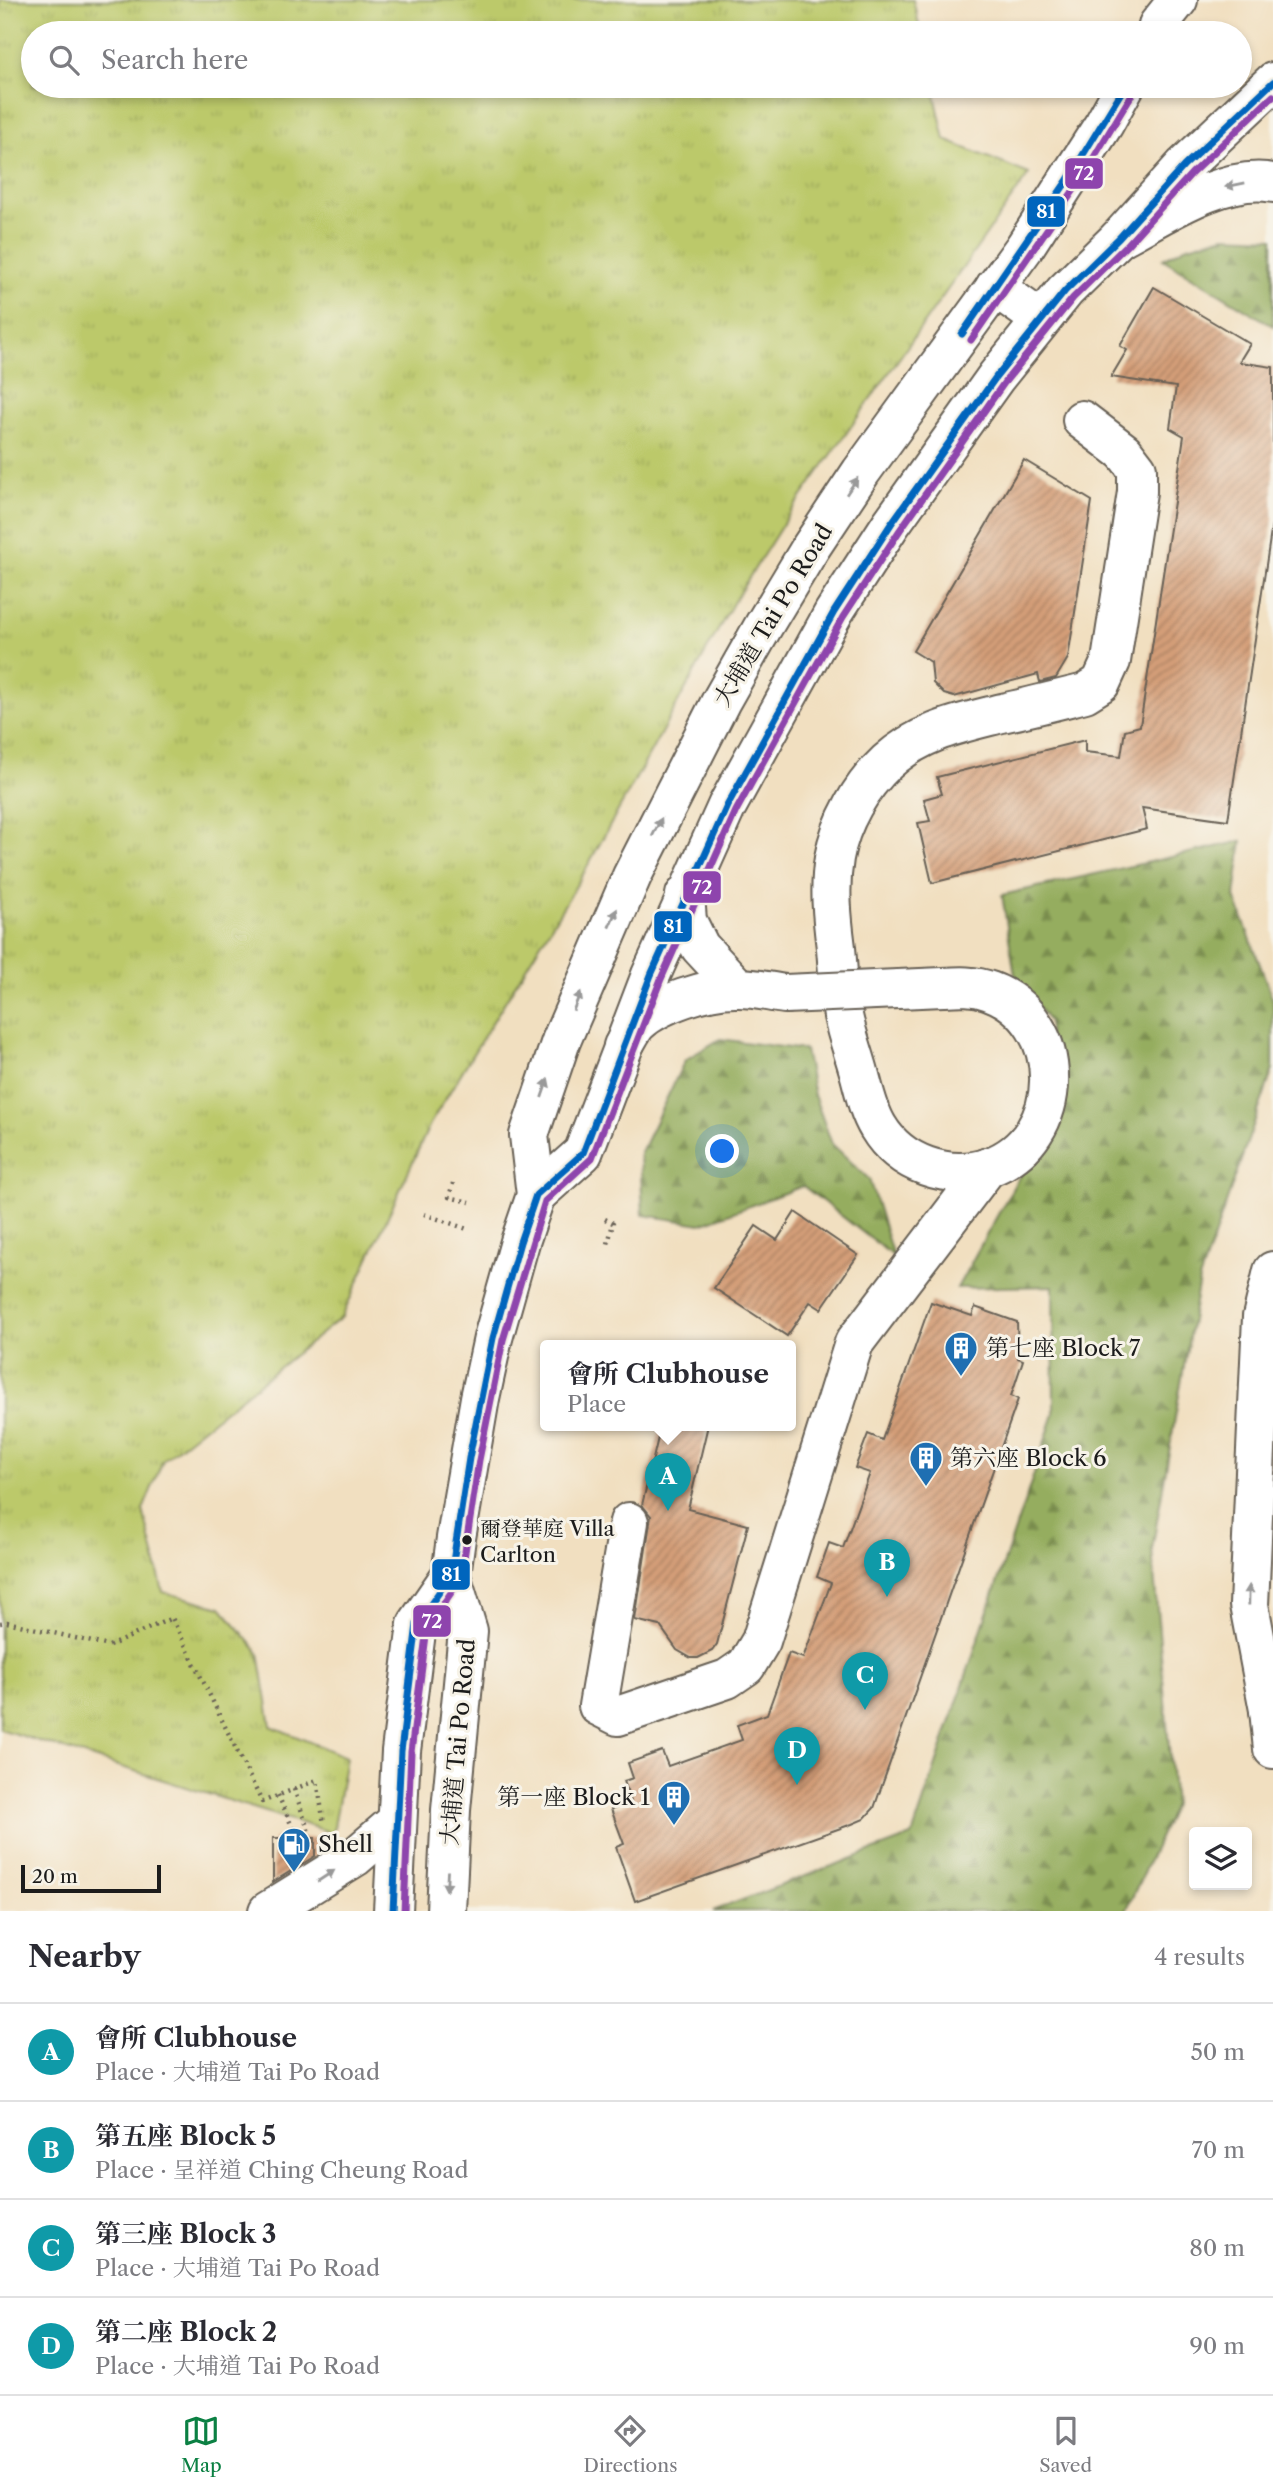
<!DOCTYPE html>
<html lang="en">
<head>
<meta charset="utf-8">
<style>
  :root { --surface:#fff; --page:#f7f7f7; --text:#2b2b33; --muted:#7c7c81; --line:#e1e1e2; --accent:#0b8043 }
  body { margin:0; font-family:"Libre Caslon Text","Noto Serif TC",serif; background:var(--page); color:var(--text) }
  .controls { position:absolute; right:21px; bottom:21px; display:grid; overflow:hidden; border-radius:7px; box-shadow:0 4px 10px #0003 }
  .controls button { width:63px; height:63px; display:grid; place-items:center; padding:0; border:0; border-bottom:2px solid var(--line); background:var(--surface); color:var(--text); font:35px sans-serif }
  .scale { position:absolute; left:21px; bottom:18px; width:140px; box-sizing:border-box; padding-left:7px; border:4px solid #1c1c1c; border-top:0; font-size:19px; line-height:24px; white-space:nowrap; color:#1c1c1c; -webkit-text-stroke:5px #f7f3e8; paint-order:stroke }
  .you { position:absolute; left:723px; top:1152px; width:24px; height:24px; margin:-18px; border:5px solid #fff; border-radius:50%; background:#1a73e8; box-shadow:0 0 0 10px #1a73e833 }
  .badge { display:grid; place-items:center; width:46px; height:46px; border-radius:50%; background:var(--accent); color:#fff; font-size:23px; font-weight:700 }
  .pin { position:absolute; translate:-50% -58px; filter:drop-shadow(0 2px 4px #0008) }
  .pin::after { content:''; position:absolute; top:37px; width:24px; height:21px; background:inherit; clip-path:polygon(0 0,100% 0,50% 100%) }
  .popup { position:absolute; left:540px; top:1340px; width:256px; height:91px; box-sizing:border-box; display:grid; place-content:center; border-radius:7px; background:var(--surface); filter:drop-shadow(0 2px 5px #0005); font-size:23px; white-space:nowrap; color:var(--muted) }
  .popup b { font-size:26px; color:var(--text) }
  .popup::after { content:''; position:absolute; left:50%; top:100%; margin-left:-14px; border:14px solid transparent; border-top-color:var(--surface) }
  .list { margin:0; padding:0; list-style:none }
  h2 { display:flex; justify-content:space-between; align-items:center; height:91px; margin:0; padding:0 28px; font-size:30px }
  h2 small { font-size:23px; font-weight:400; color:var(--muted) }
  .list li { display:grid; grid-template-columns:46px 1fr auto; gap:21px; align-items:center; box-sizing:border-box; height:98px; padding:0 28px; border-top:2px solid var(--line) }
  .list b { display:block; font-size:26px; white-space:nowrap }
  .list p { margin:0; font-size:23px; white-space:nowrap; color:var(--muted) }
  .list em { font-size:23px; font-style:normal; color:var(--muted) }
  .icon { flex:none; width:38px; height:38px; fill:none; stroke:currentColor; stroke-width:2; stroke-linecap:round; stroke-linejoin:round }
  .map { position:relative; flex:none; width:1273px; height:1911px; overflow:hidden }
  .search { position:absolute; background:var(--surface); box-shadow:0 4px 10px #0003; left:21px; right:21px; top:21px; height:77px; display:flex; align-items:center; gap:18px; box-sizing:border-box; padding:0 24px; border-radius:38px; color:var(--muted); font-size:26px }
  .sheet { height:483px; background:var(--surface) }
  nav { display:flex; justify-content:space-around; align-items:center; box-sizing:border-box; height:98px; border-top:2px solid var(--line); background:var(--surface); font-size:19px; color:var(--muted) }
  nav a { display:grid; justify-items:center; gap:4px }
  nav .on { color:var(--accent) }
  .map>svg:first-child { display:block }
</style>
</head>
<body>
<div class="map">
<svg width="1273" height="1911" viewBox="0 0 1273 1911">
  <defs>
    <pattern id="grass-tufts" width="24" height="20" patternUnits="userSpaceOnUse" patternTransform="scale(1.75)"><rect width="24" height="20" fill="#bcc96b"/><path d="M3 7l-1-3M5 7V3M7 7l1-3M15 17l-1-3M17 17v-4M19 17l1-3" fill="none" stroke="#a1ac5c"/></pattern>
    <pattern id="forest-firs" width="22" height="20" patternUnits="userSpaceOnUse" patternTransform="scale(1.75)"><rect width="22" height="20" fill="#95ad5f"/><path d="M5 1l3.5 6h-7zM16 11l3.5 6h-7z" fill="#798c4e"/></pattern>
    <pattern id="building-hatch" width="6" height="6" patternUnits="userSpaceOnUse" patternTransform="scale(1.75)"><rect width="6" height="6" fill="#d49e78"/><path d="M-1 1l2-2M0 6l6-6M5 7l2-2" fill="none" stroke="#ab8062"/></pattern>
  </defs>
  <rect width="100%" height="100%" fill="#f7f3e8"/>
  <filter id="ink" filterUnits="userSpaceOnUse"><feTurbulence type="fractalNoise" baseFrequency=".0143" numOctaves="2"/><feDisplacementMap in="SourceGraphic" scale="14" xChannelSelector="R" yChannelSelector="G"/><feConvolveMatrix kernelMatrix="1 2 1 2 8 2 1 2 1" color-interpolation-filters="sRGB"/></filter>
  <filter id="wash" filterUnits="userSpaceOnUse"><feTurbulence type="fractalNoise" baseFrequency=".00686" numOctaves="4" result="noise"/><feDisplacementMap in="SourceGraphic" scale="28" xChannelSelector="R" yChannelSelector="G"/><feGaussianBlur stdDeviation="1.57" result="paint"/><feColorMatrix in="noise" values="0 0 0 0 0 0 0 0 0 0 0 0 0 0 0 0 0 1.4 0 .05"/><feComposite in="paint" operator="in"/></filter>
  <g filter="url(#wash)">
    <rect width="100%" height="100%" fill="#f1dfc0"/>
    <path fill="url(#grass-tufts)" stroke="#6c7244" stroke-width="2" d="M0,0H913L921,33H33V86H933L945,140L1029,174L786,519L733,603L582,876L430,1124L342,1317L163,1460L143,1510L163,1592L221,1607L259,1653L271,1726L346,1757L333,1833L0,1729Z"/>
    <g fill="url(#forest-firs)" stroke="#58643e" stroke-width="2">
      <path d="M1224,236L1273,238V326L1163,259L1185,247Z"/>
      <path d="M1242,841L1235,897L1273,1000V1069L1199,1280L1152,1550L1174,1805L1126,1911H713L912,1836L1054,1414L1053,1286L957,1288L1045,1130L1049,1022L1015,975L1002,895Z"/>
      <path d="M720,1039L805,1050L814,1095L832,1144L869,1179L893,1256L803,1186L701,1224L643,1215L640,1154L685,1060Z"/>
    </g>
    <g id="blocks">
      <g fill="url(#building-hatch)">
        <path d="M1154,287L1250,344L1239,362L1273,367V518L1228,820L1142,808L1147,829L932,883L918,823L930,821L924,799L942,794L937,777L1085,740V752L1121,756L1125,730L1140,726L1184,436L1170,428L1176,387L1111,377L1127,350L1120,346Z"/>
        <path d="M1024,460L1092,501L1068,658L1056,678L1040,682L1038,674L954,697L944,694L933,683L931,662L913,651Z"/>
        <path d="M795,1212L858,1255L821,1309L810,1302L787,1336L714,1288L756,1226L777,1240Z"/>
        <path d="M931,1302L972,1316L975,1307L1017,1322L1018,1358L1023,1360L1011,1396L1018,1399L874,1808L864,1819L852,1824L635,1901L616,1847L624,1844L611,1809L631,1802L624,1781L633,1778L628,1763L662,1751L668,1766L742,1740L737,1725L767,1714L789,1653L803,1658L831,1583L817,1577L829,1543L843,1548L870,1473L855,1468L868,1434L882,1440Z"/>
        <path d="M661,1425H708L688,1509L748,1525L717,1644L712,1651L698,1658H691L677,1650L660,1626L635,1620L651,1516L642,1505Z"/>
        <path d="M273,1838H315V1856L273,1882Z"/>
      </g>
    </g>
  </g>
  <g filter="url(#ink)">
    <use href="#blocks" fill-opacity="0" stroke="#676055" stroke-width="2"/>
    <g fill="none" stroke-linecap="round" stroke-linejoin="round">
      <defs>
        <g id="minor">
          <path d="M995,287L1041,320"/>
          <path d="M685,895L687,921L700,947L738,988"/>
          <path d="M943,987C959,986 974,985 990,991C1069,1020 1069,1139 989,1167C948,1181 900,1164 878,1127C868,1111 864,1090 859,1072C854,1054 847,1035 843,1016C839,994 838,970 836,948C832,917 829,888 834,858C840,823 861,786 887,762C921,731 959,724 1002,713C1030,707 1057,700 1085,693L1101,683L1111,661L1137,492V469L1124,452L1082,420"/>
          <path d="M623,1046C628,1039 632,1029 638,1023C659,1003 707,988 735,988C752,987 769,992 785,994"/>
          <path d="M629,1522L598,1706L618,1716L727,1679L746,1666L761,1641L854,1343L988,1167"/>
          <path d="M268,1911L355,1857L396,1822"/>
        </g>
        <g id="major">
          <path d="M536,1195L583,1153L651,975L727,806L834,612L891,524L996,377L1065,291L1119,238L1184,166L1273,82"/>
          <path d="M393,1911L401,1751L417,1624L451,1575"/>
          <path d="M446,1911L451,1810L468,1631L451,1575L456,1538L480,1398L493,1338L520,1242L536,1195L529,1135L561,1041L632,876L721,701L764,625L811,547L861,472L1024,248L1104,124L1125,86"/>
        </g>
        <g id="highway">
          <path d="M1158,25L1178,0"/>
          <path d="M1119,238C1161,216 1224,173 1273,183"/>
          <path d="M1271,1687L1269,1710L1273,1749"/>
          <path d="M1269,1710L1249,1605L1262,1317L1273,1271"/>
        </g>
      </defs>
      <use href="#minor" stroke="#676055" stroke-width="42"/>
      <use href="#major" stroke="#676055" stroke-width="42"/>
      <use href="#highway" stroke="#676055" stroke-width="42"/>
      <g stroke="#676055" stroke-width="4.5" stroke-dasharray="2 5" stroke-linecap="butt">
        <path d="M453,1183L449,1197L470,1202"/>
        <path d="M424,1214L467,1229"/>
        <path d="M605,1219L613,1223L608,1244"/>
        <path d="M0,1623L7,1622L109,1646L172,1618L262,1802L317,1780L324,1824"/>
        <path d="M294,1789L310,1835"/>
        <path d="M278,1795L299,1842"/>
      </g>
      <use href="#minor" stroke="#fff" stroke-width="38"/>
      <use href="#major" stroke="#fff" stroke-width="38"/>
      <use href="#highway" stroke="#fff" stroke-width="38"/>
      <defs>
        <path id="minor-bridge" d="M785,994L943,987"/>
      </defs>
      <use href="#minor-bridge" stroke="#676055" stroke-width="42" stroke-linecap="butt"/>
      <use href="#minor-bridge" stroke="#fff" stroke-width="38"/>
      <defs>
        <g id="bus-1">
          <path d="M962,334L1067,181L1125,86"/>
          <path d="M393,1911L401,1751L417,1624L451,1575L469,1458L493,1338L520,1242L536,1195L583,1153L651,975L727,806L834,612L891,524L996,377L1065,291L1119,238L1184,166L1273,82"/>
        </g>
        <g id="bus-2">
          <path d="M971,340L1076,187L1134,91"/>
          <path d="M404,1911L411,1752L427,1628L461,1578L479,1460L503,1340L545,1201L592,1158L661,979L736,811L843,617L900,530L1004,383L1073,298L1127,245L1192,173L1273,96"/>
        </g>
      </defs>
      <use href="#bus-1" stroke="#f7f3e8" stroke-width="12"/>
      <use href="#bus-2" stroke="#f7f3e8" stroke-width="12"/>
      <use href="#bus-1" stroke="#0065bd" stroke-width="7"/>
      <use href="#bus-2" stroke="#8e44ad" stroke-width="7"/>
    </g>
    <defs><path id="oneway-solid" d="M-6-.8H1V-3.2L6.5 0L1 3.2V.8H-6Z" transform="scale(1.75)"/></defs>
    <g fill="#999">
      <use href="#oneway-solid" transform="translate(1235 185) rotate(169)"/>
      <use href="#oneway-solid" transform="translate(852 486) rotate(-56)"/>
      <use href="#oneway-solid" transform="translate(657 827) rotate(-63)"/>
      <use href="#oneway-solid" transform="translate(613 918) rotate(-66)"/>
      <use href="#oneway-solid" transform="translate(577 1001) rotate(-68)"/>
      <use href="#oneway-solid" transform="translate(545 1088) rotate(-71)"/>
      <use href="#oneway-solid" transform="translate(1249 1595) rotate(-89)"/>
      <use href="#oneway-solid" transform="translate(326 1876) rotate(-33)"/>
      <use href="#oneway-solid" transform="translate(447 1881) rotate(93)"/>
    </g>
  </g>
  <defs>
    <symbol id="building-pin" viewBox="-11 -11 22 30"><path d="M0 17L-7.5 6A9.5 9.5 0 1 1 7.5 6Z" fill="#1f6fb2" stroke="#f7f3e8"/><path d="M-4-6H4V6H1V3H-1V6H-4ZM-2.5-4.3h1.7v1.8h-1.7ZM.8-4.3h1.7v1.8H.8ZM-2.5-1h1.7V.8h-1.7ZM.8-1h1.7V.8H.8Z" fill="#fff"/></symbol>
    <symbol id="fuel-pin" viewBox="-11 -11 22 30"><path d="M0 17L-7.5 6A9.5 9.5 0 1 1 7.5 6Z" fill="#1f6fb2" stroke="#f7f3e8"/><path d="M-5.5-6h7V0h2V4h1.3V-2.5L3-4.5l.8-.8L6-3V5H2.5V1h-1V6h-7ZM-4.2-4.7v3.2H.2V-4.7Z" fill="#fff"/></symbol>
  </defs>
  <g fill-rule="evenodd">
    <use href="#building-pin" x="942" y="1329" width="38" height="52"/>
    <use href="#building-pin" x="907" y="1439" width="38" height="52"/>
    <use href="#building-pin" x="655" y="1778" width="38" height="52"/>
    <use href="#fuel-pin" x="275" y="1825" width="38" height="52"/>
  </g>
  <circle fill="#1c1c1c" stroke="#f7f3e8" stroke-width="2.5" cx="467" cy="1540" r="6"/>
  <g text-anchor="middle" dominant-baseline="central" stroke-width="6" stroke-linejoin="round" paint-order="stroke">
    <g font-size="21" fill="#1c1c1c" stroke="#f7f3e8" text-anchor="start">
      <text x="480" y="1528">爾登華庭 Villa<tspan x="480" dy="26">Carlton</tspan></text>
    </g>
    <g font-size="23" fill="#1c1c1c" stroke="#f7f3e8">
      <text transform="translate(773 615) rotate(-59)">大埔道 Tai Po Road</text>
      <text transform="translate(458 1742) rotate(-85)">大埔道 Tai Po Road</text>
    </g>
    <g font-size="23" fill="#1c1c1c" stroke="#f7f3e8" text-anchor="start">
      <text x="986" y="1348">第七座 Block 7</text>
      <text x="950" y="1458">第六座 Block 6</text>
      <text x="650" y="1797" text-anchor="end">第一座 Block 1</text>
      <text x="318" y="1844">Shell</text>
    </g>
  </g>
  <g stroke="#f7f3e8" stroke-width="2.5">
    <rect x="1064" y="157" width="40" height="33" rx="7" fill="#8e44ad"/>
    <rect x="1026" y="195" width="40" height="33" rx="7" fill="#0065bd"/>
    <rect x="682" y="870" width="40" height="34" rx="7" fill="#8e44ad"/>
    <rect x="653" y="910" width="40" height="33" rx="7" fill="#0065bd"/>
    <rect x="431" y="1558" width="40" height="33" rx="7" fill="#0065bd"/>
    <rect x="412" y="1604" width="40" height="34" rx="7" fill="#8e44ad"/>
  </g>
  <g font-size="19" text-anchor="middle" font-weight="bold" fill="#fff">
    <text x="1084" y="180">72</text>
    <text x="1046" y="218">81</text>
    <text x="702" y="894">72</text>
    <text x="673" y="933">81</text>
    <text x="451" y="1581">81</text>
    <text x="432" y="1628">72</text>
  </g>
</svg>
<div class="controls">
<button><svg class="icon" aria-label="layers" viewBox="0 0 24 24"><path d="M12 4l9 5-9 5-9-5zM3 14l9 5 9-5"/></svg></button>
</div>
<div class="scale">20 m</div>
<div class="you"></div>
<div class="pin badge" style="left:668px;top:1511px;background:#0f9aa8">A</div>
<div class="popup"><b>會所 Clubhouse</b>Place</div>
<div class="pin badge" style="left:887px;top:1597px;background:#0f9aa8">B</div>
<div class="pin badge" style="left:865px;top:1710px;background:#0f9aa8">C</div>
<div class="pin badge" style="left:797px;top:1785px;background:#0f9aa8">D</div>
<div class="search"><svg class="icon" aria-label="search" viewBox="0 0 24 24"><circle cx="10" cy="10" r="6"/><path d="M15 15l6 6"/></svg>Search here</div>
</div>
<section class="sheet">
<h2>Nearby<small>4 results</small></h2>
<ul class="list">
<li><span class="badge" style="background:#0f9aa8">A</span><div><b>會所 Clubhouse</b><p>Place · 大埔道 Tai Po Road</p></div><em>50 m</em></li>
<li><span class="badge" style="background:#0f9aa8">B</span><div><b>第五座 Block 5</b><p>Place · 呈祥道 Ching Cheung Road</p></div><em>70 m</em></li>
<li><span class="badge" style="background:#0f9aa8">C</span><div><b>第三座 Block 3</b><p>Place · 大埔道 Tai Po Road</p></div><em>80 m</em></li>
<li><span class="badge" style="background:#0f9aa8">D</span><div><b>第二座 Block 2</b><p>Place · 大埔道 Tai Po Road</p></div><em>90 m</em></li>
</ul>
</section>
<nav>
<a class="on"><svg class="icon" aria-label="map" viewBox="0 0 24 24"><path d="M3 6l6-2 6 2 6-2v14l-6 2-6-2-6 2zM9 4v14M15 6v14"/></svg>Map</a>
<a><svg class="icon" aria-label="directions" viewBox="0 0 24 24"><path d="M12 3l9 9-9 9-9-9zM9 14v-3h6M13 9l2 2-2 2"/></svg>Directions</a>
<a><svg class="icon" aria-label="saved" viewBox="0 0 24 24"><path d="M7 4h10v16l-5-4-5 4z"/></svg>Saved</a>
</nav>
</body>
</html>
